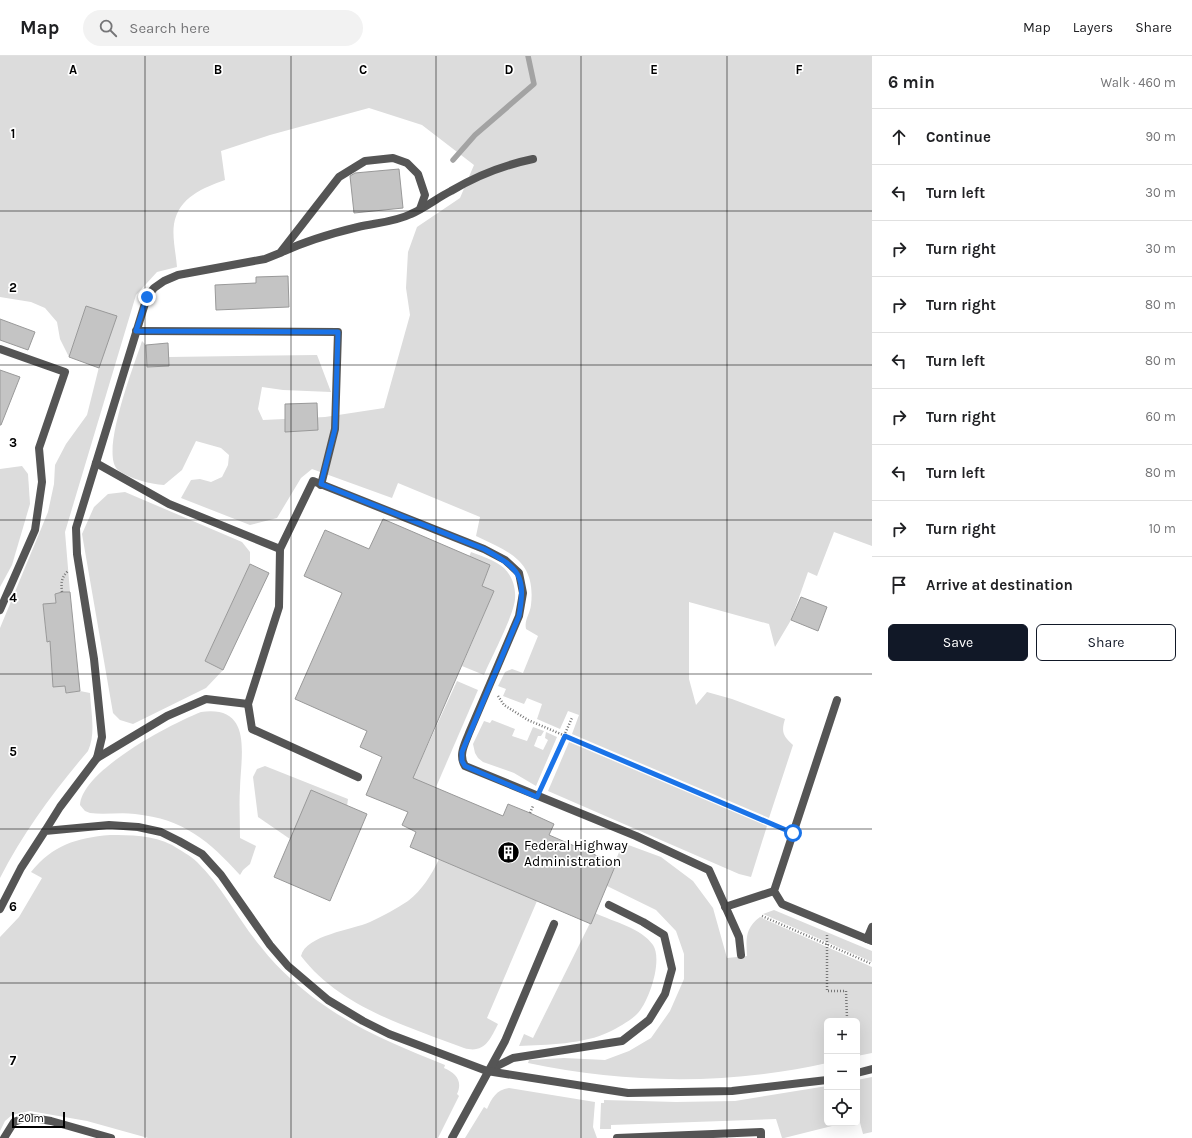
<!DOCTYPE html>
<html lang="en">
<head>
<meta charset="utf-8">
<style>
  :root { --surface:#fff; --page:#f2f2f2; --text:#202124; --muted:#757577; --line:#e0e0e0; --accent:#111827 }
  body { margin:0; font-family:Karla,sans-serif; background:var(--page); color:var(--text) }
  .controls { position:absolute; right:12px; bottom:12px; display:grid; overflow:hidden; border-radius:6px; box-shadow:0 4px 16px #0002 }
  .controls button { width:36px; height:36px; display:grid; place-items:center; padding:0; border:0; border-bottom:1px solid var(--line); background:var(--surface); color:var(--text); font:20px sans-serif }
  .scale { position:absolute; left:12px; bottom:10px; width:53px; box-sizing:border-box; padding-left:4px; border:2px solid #000; border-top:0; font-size:11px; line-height:14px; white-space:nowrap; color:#000; -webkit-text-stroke:3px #fff; paint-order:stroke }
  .stop { position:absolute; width:12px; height:12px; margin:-9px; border:3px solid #1a73e8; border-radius:50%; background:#fff }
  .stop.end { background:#1a73e8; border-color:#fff; box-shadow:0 1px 4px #0008 }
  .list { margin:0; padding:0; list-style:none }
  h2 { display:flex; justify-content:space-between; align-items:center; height:52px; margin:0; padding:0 16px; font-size:17px }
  h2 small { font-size:13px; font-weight:400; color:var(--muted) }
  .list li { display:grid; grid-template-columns:26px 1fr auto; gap:12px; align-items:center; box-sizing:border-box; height:56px; padding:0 16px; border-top:1px solid var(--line) }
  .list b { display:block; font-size:15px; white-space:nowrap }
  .list em { font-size:13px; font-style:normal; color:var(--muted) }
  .actions { display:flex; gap:8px; padding:12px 16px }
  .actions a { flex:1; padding:9px 0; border:1px solid var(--accent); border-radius:6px; text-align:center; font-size:14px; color:var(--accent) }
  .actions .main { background:var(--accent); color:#fff }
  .icon { flex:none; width:22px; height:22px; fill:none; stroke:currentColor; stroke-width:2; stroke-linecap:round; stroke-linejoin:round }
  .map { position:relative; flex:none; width:872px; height:1082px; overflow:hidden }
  header { display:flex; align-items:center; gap:24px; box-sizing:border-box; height:56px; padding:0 20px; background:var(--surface); border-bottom:1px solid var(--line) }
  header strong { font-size:19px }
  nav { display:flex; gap:22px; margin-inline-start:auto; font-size:14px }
  .search { width:280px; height:36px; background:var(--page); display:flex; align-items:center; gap:10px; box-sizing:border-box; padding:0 14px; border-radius:22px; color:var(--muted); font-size:15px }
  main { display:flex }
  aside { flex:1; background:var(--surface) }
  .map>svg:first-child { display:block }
</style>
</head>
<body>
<header>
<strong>Map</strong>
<div class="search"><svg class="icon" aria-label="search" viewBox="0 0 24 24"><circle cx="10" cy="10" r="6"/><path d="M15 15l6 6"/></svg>Search here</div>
<nav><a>Map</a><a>Layers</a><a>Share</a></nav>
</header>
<main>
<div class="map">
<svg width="872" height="1082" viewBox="0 0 872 1082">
  <rect width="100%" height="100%" fill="#fff"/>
  <g fill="#dcdcdc">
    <path d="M0,0H872V490L834,476L817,520L808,516L791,564L775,591L769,568L689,546V623L696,649L707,636L732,643L785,663C781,676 783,680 793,689L769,762L572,678L579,659L568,655L560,673L537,663L542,648L527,642L524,648L503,640L506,633L498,630L505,616L512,613L523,617L538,580L526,573C524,564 530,558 531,549C536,505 510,496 476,480L480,461L398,427L392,442L312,413L301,422L277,462L250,469L181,442L191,424L200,423L211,426L222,421L228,409L229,399L221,392L196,385L182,414L164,429C150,428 130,423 118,414C99,398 135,307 142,285L146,289L148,311L169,310V301L317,299L331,336L283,334L262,331L258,353L263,364L325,361L384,352L410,259L406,232L408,196L417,171L460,142L474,109L422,69L369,52L270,79L221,95L225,124C203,132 179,141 174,168C172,181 176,198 177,211L157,216L136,239L65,476L70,536L55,538L56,547L43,549L47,585L60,584L66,637L80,635L90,637C91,656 96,678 88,695C54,735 24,775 0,822V572L48,456L54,428L55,409L66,388L87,359L99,311L86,250L69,301L60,283L57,266L45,252L31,246L0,241Z"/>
    <path d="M22,410L28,418L30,448L12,509L0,531V413Z"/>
    <path d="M125,436L242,486L250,496V508L205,605L223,614L206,632L133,668L120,664L113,657L82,478L94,451L108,438Z"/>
    <path d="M471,496C481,500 495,504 504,512C512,520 516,531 515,543C514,559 491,602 484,619L462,610L494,535L482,530L490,509L469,501Z"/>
    <path d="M457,625L478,634L433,738L410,728Z"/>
    <path d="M201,656C253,649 241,698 240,732C239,748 240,765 240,782L256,790L250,808L243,814L240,819C209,785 184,763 135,758C120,756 105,759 90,757L85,755L80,749C82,714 171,668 201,656Z"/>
    <path d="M492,664L515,673L512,680L527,685L533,671L544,675L541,680H538L534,690L543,694L548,684L545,682L546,676L557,681L536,730L514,717L483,706L478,702L475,697L473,688L484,665L490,667Z"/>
    <path d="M569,686L767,770L751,821L739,818L548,735Z"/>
    <path d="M265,710L348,743L347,750L290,783L258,761L253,721L257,713Z"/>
    <path d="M110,779C130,779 153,779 172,789C180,794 191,800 197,806C222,830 239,865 261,891C270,903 281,914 292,924C339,966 388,986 445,1009L444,1012C456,1017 463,1025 457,1038L459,1040L438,1082H148L87,1065L30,1055L12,1059L5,1065L0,1075V881L19,861L42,822L31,816C53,789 76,782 110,779Z"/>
    <path d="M623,787L661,801L693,825L713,852L727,902L747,900C746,883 745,872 760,861L872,911V997L857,1000V965H827V1007C728,1029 627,1028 528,1007L529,1004L564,1002L605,1004L629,995L651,982L670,955L684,923V898L676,875L656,854L607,830L616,808H614Z"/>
    <path d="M439,803L537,845L487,962L498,968C490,984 484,998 464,992C406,970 340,951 301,900C306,879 352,874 370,866C383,860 396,853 408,845C422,834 431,820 439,803Z"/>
    <path d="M774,854L872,895V906L763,858Z"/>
    <path d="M595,857C614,866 641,872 653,889C663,904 649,946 637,958C631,964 618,972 609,976C585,988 546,989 519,990L524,978L533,982Z"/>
    <path d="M872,1021V1076L863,1078L859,1063L857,1064V1024Z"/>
    <path d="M827,1030V1067H844L784,1082H782L776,1063L611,1069V1073H600L601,1047H604V1044L676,1046L735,1045Z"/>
    <path d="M509,1032L595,1046L593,1071L597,1082H465L484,1051L487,1053C492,1042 496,1034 509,1032Z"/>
  </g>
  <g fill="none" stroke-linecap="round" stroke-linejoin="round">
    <path stroke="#a3a3a3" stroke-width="5.5" d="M453,104L475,79L534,28L528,0"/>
  </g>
  <g fill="#c4c4c4" stroke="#999">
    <path d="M399,113L403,152L354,157L350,120L355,117Z"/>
    <path d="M288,220L289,251L216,254L215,229L256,227V221Z"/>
    <path d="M86,250L117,260L99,312L69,301Z"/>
    <path d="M0,263L35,276L28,294L0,284Z"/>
    <path d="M168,287L169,310L147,311L146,289Z"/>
    <path d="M0,314L20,321L1,369H0Z"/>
    <path d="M317,347L318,374L285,376V348Z"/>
    <path d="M383,463L490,509L482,530L494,535L413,722L503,760L508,748L530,757L554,768L549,779L616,808L591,868L410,791L416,776L402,769L408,756L366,739L382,701L360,691L367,675L295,643L342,537L304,520L325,474L369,493Z"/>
    <path d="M250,508L269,517L223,614L205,605Z"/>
    <path d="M62,536H70L80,635L66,637L65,630L53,631L50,585L47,586L43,548L56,547L55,538Z"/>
    <path d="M801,541L827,551L818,575L791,564Z"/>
    <path d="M311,734L367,758L330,845L274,821Z"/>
  </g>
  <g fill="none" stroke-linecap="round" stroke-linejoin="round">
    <g stroke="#777" stroke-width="2.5" stroke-dasharray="1 2" stroke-linecap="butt">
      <path d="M62,536C61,527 61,522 68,515"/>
      <path d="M498,640L504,649L528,664L781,772"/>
      <path d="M542,729L572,662"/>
      <path d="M530,757L533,750"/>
      <path d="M762,860L872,908"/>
      <path d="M827,879V935H846L847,962"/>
    </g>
    <g stroke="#555" stroke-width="8">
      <path d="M282,196C306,185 333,177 358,171C375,167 395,166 411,158C425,152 437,142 451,135C476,120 504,109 533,103"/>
      <path d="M136,275L338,276L335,373L321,429"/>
      <path d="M0,293L65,316L39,392L42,426L35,474L0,554"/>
      <path d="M96,407L169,448L280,493L313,425L484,493L505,504L519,517L523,537L519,560L469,677C465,688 458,699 465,710L636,780L709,814L739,881L741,899"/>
      <path d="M280,493L279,551L248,648L252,673L358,721"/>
      <path d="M837,644L774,835L782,848L872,885"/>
      <path d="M97,702L167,660L206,643L248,648"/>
      <path d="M45,775L60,751L97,702L102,681L94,603L77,498L76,472L147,241L154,232L164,225L178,219L265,203L280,197L339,121L365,105L393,102L407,107L418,118L425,139L420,153"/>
      <path d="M725,851L774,835"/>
      <path d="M867,883L872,871"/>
      <path d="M487,1015L513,1002L622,985L649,964L665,938L672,913L664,879L643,866L609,849"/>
      <path d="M4,1082L14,1066L27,1061L51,1065L111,1082"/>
      <path d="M452,1082L505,985L554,868"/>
      <path d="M617,1082L761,1076V1082"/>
    </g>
    <g stroke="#555" stroke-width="8">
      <path d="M0,853L21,812L45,775L109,769L138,771L161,776L179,785L202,798L221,819L270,889L288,910L328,944L363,965L389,978L487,1015L628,1037L732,1035L827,1024"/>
      <path d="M857,1017L872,1013"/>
    </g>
  </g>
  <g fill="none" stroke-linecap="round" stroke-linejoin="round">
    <path stroke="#1a73e8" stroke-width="5" d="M147,241L136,275L338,276L335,373L321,428L484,493C520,513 526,519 519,560L462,696V705L465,710L537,741L565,680L793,777"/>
  </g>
  <path fill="none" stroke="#000" stroke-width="1" stroke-opacity="0.55" d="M145,0V1082M291,0V1082M436,0V1082M581,0V1082M727,0V1082M0,155H872M0,309H872M0,464H872M0,618H872M0,773H872M0,927H872"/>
  <defs>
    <symbol id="building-disc" viewBox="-11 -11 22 22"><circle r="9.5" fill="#000" stroke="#fff"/><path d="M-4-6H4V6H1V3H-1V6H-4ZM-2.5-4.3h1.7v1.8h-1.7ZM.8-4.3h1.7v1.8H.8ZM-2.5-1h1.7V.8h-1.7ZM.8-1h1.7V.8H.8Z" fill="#fff"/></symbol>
  </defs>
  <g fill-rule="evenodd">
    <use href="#building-disc" x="496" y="784" width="25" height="25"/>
  </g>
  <g text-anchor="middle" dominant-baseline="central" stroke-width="3.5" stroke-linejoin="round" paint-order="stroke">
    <g font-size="14" fill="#000" stroke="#fff" text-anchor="start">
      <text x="524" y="789">Federal Highway<tspan x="524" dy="16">Administration</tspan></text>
    </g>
  </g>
  <g font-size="13" text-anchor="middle" font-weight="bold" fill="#000" stroke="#fff" stroke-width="3.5" stroke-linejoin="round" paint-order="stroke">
    <text x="73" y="18">A</text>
    <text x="218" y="18">B</text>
    <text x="363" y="18">C</text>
    <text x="509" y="18">D</text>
    <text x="654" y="18">E</text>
    <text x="799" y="18">F</text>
    <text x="13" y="82">1</text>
    <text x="13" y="236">2</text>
    <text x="13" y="391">3</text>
    <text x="13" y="546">4</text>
    <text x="13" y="700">5</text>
    <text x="13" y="855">6</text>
    <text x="13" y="1009">7</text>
  </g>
</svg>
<div class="controls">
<button>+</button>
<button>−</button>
<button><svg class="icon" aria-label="locate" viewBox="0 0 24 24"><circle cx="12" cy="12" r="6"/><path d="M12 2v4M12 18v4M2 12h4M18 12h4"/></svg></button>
</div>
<div class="scale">20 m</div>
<div class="stop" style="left:793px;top:777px"></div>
<div class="stop end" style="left:147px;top:241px"></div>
</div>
<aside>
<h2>6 min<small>Walk · 460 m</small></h2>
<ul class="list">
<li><svg class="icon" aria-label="ahead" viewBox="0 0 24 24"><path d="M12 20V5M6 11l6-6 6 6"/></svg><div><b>Continue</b></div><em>90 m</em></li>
<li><svg class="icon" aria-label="left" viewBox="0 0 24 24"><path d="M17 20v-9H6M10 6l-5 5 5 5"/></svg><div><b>Turn left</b></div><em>30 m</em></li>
<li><svg class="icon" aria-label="right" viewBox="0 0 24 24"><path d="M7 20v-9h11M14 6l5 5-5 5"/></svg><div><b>Turn right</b></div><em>30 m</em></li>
<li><svg class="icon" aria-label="right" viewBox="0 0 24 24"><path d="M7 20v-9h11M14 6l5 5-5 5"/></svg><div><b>Turn right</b></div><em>80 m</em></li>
<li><svg class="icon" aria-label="left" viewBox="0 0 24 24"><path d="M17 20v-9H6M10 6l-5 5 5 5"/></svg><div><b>Turn left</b></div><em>80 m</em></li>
<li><svg class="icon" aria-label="right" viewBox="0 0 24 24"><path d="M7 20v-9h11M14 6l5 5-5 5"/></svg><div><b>Turn right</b></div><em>60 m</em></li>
<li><svg class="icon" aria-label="left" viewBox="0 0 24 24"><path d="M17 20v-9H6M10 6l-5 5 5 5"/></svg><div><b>Turn left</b></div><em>80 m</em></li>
<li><svg class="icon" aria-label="right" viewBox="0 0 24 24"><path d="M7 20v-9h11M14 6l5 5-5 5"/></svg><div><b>Turn right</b></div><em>10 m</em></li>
<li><svg class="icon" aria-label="arrive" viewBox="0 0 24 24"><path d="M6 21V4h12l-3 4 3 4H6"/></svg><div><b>Arrive at destination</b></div></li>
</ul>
<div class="actions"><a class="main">Save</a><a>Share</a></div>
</aside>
</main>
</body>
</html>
